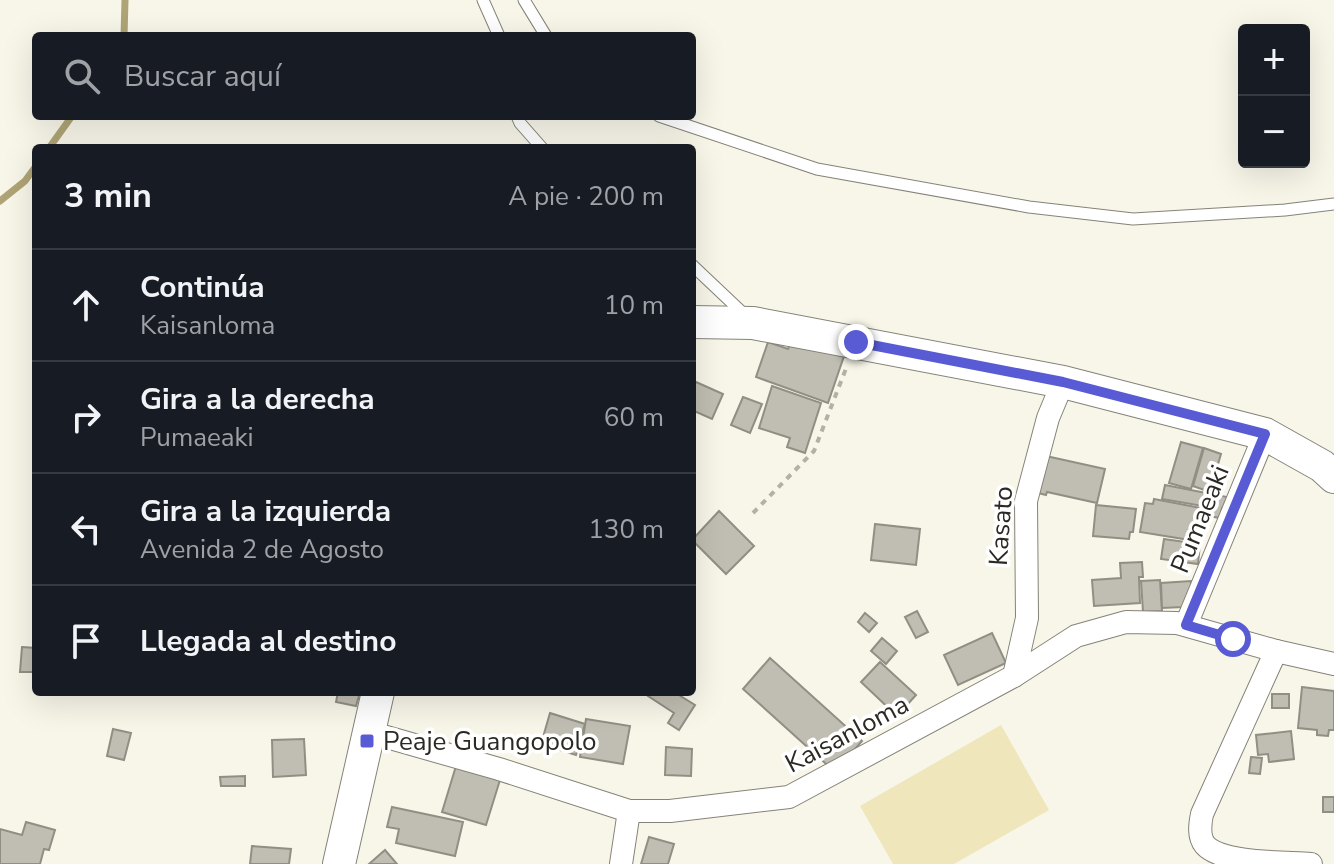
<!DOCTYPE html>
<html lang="es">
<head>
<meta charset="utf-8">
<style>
  :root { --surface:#171b24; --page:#20242c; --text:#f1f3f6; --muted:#9ea1a6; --line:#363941 }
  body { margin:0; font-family:"Nunito Sans",sans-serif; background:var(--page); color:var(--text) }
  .controls { position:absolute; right:24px; top:24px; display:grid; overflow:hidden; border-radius:8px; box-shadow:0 8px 32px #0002 }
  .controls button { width:72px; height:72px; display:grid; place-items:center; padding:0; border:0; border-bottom:2px solid var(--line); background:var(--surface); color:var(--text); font:40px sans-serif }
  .stop { position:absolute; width:24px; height:24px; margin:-18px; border:6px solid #585bd3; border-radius:50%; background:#fff }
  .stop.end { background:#585bd3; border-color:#fff; box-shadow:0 2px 8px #0008 }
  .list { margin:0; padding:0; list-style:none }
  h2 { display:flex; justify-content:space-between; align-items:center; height:104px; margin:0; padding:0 32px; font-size:34px }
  h2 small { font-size:26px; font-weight:400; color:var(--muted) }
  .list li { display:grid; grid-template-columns:52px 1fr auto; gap:24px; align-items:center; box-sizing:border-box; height:112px; padding:0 32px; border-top:2px solid var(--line) }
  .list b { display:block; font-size:30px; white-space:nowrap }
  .list p { margin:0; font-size:26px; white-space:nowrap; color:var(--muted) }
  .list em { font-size:26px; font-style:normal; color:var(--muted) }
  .icon { flex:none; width:44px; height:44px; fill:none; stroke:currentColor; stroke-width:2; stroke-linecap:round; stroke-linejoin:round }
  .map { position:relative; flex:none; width:1334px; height:864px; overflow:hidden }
  .search { position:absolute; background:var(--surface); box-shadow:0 8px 32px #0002; left:32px; top:32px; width:664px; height:88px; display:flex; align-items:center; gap:20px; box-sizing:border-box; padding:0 28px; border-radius:8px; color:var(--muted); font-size:30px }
  .panel { position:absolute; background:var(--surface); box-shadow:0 8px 32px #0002; left:32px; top:144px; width:664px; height:552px; border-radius:8px }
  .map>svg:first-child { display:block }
</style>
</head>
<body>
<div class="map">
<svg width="1334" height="864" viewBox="0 0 1334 864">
  <rect width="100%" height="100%" fill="#f8f6e9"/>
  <path fill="#efe6bc" d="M1001,725L1049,810L954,864H893L860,806Z"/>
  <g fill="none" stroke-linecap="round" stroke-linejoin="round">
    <g stroke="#aea475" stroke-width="7">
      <path d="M124,36L125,0"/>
      <path d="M49,148L72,116"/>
      <path d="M0,201L25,181L36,166"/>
    </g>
  </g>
  <g fill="#c0bdb2" stroke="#918f84" stroke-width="2">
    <path d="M793,337L844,356L828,403L756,377L768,342L788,349Z"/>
    <path d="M696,382L723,394L712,419L692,410V390Z"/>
    <path d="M772,386L821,403L805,453L787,447L790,438L759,428Z"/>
    <path d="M743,397L762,404L750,433L731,425Z"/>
    <path d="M1181,442L1203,448L1191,489L1169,483Z"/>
    <path d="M1204,448L1221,454L1210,492L1193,486Z"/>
    <path d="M1046,456L1105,469L1097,503L1047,492L1046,495L1038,493Z"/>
    <path d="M1165,485L1232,498L1230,509L1222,508L1220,518L1202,515L1203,506L1162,499Z"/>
    <path d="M1154,499L1201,508L1196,541L1140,532L1145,503L1153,504Z"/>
    <path d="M1096,505L1136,509L1133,532H1130L1129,539L1093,536Z"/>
    <path d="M719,511L754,546L726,574L692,540Z"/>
    <path d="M875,524L920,529L916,565L871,560Z"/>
    <path d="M1164,539L1200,544L1198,564L1161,559Z"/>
    <path d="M1142,562L1143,577H1139L1140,603L1094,606L1092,580L1121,578L1120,563Z"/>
    <path d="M1160,580L1162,611L1143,612L1141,581Z"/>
    <path d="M1191,581L1192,591L1183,607L1162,608L1161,583Z"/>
    <path d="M917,611L928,632L916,638L905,617Z"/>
    <path d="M865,613L877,623L869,632L858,622Z"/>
    <path d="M992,633L1006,663L958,685L944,655Z"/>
    <path d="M882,638L897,651L886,664L871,651Z"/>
    <path d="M22,647L36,648V672H20Z"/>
    <path d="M770,658L862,741L835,772L743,689Z"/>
    <path d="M880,662L916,695L897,716L861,682Z"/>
    <path d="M1302,687L1334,691V730H1329L1328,736L1317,735V730L1298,728Z"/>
    <path d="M338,692H360L356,706L336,702Z"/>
    <path d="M651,692H674L695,705L679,730L668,723L674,713L648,696Z"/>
    <rect x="1272" y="694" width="17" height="14"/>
    <path d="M550,713L585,724L576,755L541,744Z"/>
    <path d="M586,719L630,726L623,764L580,757Z"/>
    <path d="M113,729L131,733L124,760L107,756Z"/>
    <path d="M1291,731L1294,759L1269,762L1268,754L1258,755L1256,735Z"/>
    <path d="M304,739L306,775L273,777L272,740Z"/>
    <path d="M666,747L692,749L691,776L665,775Z"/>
    <path d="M1251,757L1262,758L1260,774L1249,773Z"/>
    <path d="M456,766L500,780L486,825L442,812Z"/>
    <path d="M245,776V786H221L220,777Z"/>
    <rect x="1323" y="797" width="11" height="15"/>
    <path d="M392,807L463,822L455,856L396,843L399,829L387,827Z"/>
    <path d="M26,822L55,830L49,850L44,849L40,864H0V829L22,835Z"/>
    <path d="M649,837L674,844L668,864H641Z"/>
    <path d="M252,846L291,849L289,864H250Z"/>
    <path d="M385,850L397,864H369Z"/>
  </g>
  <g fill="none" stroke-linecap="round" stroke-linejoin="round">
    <defs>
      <g id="lane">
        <path d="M483,0L499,36"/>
        <path d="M524,0L546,36"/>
        <path d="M517,116L520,123L542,148"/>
        <path d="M659,116L817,169L1029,207L1133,219L1285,210L1334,204"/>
        <path d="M692,265L747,317"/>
      </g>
      <g id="street">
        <path d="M1186,625L1265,434"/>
        <path d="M1276,651L1202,814C1200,824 1198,836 1205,845C1222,864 1285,862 1311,864"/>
        <path d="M1014,676L1027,618L1026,501L1048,418L1063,382"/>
        <path d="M369,732L499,769L629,811H670L789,797L1014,676L1076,636L1126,622L1177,623L1276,651L1334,664"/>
        <path d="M621,864L629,811"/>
      </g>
      <g id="secondary">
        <path d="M692,322L753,323L1063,382L1265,434L1322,466L1334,477"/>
        <path d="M339,864L378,692"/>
      </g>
    </defs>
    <use href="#lane" stroke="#858378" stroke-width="13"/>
    <use href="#street" stroke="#858378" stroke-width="24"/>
    <use href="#secondary" stroke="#858378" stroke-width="34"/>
    <path stroke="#b2b1a6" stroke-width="4" stroke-dasharray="6 6" stroke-linecap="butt" d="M753,513L814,451L847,366"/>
    <use href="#lane" stroke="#fff" stroke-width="11"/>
    <use href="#street" stroke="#fff" stroke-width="22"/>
    <use href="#secondary" stroke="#fff" stroke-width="32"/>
  </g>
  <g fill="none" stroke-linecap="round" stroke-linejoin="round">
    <path stroke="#585bd3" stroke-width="10" d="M856,342L1063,382L1265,434L1186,625L1233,639"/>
  </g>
  <rect fill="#585bd3" stroke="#fff" stroke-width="3" x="359" y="733" width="16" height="16" rx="4"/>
  <g text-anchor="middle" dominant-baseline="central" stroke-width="7" stroke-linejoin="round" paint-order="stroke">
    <g font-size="26" fill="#2a2924" stroke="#fff">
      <text transform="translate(1200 519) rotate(-68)">Pumaeaki</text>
      <text transform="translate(1001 526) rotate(-86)">Kasato</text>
      <text transform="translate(847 734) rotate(-28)">Kaisanloma</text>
    </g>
    <g font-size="26" fill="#2a2924" stroke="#fff" text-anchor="start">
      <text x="383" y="741">Peaje Guangopolo</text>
    </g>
  </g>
</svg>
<div class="controls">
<button>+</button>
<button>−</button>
</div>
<div class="stop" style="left:1233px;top:639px"></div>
<div class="stop end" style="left:856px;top:342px"></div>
<div class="search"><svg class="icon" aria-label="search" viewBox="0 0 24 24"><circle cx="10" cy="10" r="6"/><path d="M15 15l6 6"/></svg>Buscar aquí</div>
<section class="panel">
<h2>3 min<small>A pie · 200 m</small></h2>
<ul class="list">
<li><svg class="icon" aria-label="ahead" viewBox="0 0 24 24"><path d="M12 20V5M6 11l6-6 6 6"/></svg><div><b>Continúa</b><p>Kaisanloma</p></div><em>10 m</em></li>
<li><svg class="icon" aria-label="right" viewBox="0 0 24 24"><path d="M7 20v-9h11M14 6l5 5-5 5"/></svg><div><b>Gira a la derecha</b><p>Pumaeaki</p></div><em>60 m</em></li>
<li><svg class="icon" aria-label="left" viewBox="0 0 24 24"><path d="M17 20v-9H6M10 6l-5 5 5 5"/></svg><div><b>Gira a la izquierda</b><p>Avenida 2 de Agosto</p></div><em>130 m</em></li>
<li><svg class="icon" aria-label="arrive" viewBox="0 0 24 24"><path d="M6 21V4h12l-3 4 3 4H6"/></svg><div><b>Llegada al destino</b></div></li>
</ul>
</section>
</div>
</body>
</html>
